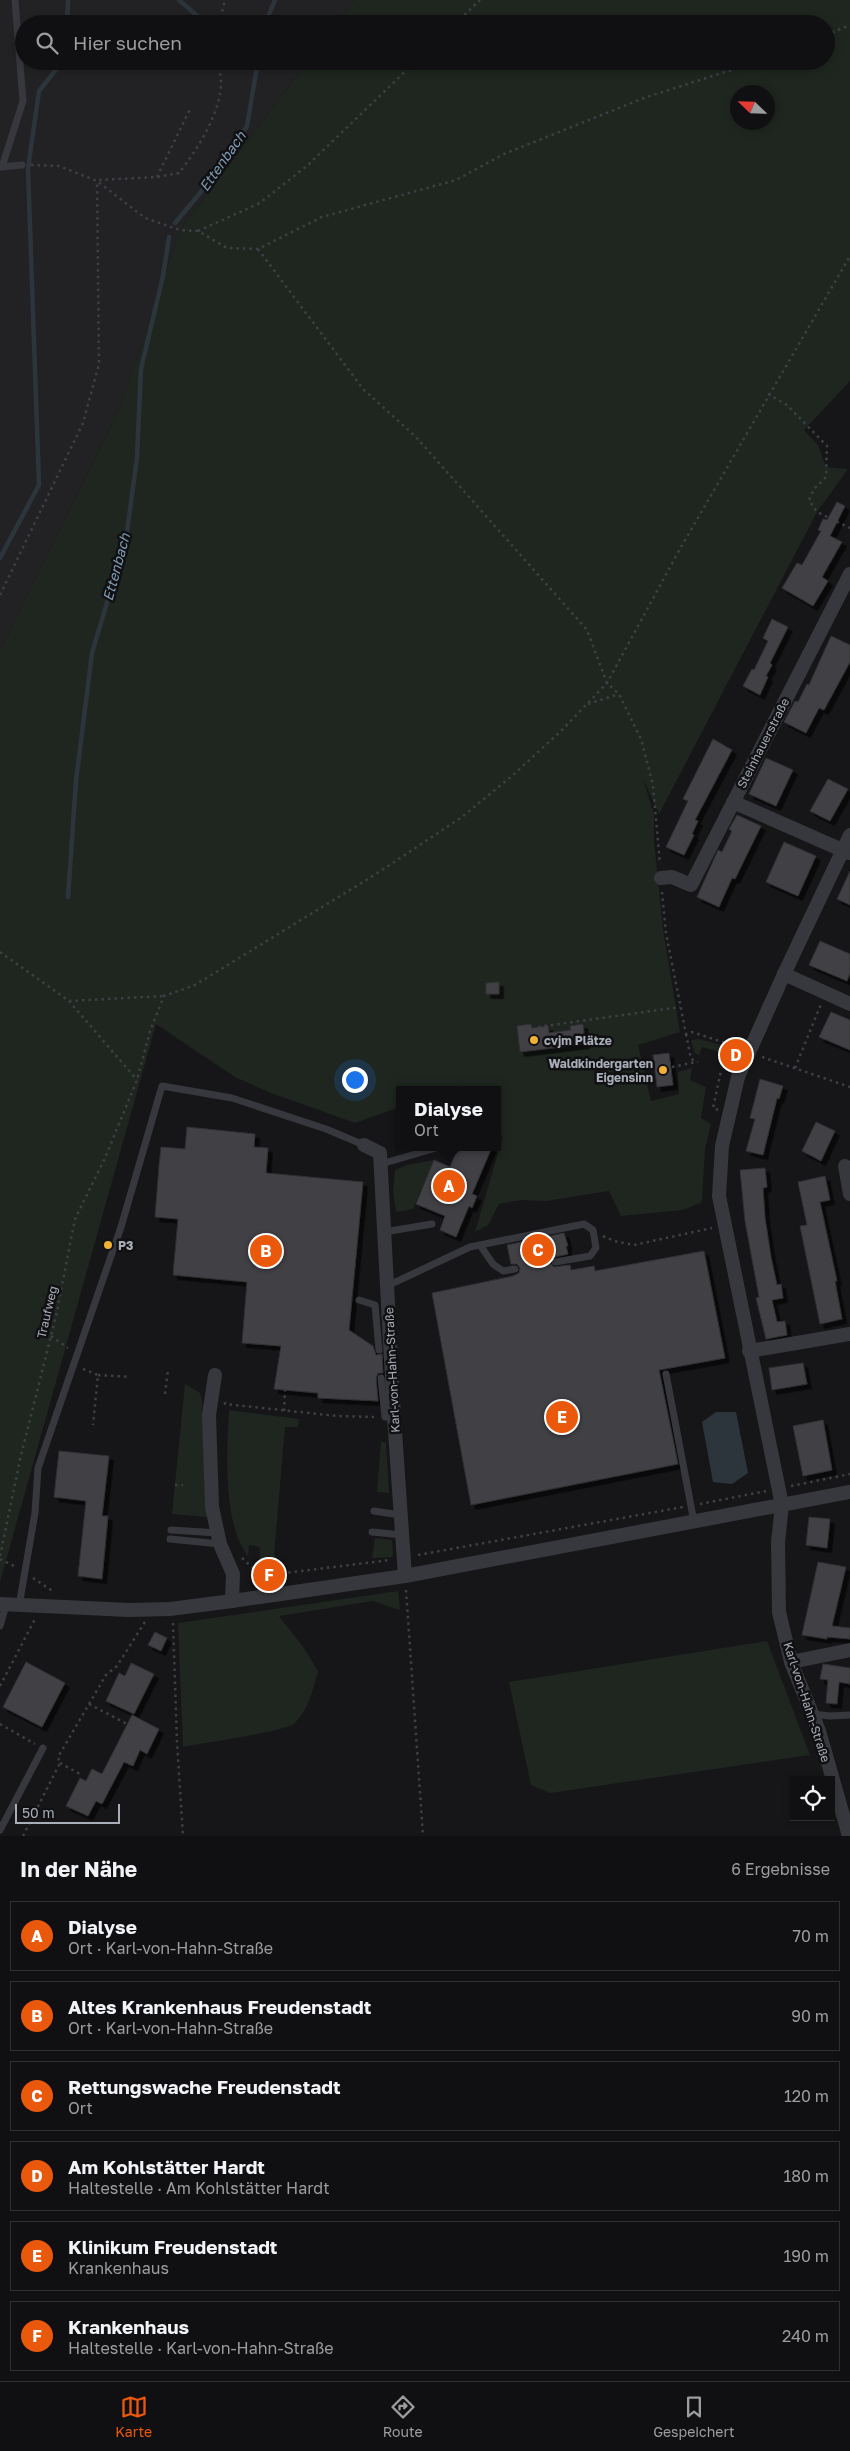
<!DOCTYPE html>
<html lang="de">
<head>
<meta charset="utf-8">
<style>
  :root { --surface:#101012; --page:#1e1e20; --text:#f1f3f6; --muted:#9c9d9f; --line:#303032; --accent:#ea580c }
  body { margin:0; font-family:"Golos Text",sans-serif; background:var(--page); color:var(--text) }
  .controls { position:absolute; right:15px; bottom:15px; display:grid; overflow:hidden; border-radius:0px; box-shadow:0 2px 8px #0003 }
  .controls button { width:45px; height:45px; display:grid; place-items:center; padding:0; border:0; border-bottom:1px solid var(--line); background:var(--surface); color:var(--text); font:25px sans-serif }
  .compass { position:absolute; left:730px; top:85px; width:45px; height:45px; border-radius:50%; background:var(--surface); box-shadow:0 2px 8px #0003; rotate:293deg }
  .scale { position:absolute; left:15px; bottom:12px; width:105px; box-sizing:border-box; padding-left:5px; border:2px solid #a8adb8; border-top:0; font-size:14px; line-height:18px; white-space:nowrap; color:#a8adb8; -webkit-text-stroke:4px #111113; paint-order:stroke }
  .you { position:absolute; left:354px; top:1079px; width:18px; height:18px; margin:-12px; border:4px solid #fff; border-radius:50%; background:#1a73e8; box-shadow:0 0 0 8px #1a73e833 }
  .badge { display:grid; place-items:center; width:32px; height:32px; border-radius:50%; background:var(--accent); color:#fff; font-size:16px; font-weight:700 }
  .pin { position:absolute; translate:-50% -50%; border:2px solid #fff; box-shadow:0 1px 5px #0006 }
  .popup { position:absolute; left:396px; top:1086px; width:105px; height:65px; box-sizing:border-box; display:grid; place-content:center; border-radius:0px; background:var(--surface); filter:drop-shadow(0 1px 4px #0005); font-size:16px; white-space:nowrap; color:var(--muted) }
  .popup b { font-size:19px; color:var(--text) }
  .popup::after { content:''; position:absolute; left:50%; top:100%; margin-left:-10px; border:10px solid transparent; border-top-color:var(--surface) }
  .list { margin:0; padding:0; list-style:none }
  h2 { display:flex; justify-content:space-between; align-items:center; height:65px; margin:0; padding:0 20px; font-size:21px }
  h2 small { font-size:16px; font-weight:400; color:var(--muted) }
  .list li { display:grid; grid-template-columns:32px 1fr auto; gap:15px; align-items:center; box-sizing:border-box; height:70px; margin:0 10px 10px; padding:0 10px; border:1px solid var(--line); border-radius:0px }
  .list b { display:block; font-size:19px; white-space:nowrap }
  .list p { margin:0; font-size:16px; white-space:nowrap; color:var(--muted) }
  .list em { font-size:16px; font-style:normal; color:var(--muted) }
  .icon { flex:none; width:28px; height:28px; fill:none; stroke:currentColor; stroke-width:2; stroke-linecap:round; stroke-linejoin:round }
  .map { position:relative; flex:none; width:850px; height:1836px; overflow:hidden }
  .search { position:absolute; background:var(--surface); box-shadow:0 2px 8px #0003; left:15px; right:15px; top:15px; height:55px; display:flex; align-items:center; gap:12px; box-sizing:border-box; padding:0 18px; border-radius:28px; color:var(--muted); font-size:19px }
  .sheet { height:545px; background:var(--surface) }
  nav { display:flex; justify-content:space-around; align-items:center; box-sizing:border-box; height:70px; border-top:1px solid var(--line); background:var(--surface); font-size:14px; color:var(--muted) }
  nav a { display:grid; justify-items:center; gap:2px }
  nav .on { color:var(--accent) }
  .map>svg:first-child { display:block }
</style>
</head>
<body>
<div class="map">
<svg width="850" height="1836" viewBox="0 0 850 1836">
  <defs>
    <filter id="shadow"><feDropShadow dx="4.5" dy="4.5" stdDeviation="0" flood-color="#0009"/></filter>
  </defs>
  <rect width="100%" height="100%" fill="#161618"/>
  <path fill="#222225" d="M0,0H354L336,24H24V61H308L180,230L122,403L0,651Z"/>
  <g fill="#1e261f" fill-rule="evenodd">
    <path d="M354,0H850V381L804,430L818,445L826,467L848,469L817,512L659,814L643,779L654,814V841L663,929L680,1032L638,1045L651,1101L679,1094L678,1072L692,1068L690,1080L706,1087L701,1118L711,1124L705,1149L702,1202L683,1210L621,1216L609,1191L546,1201L521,1200L499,1204L488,1225L475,1232L503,1136L498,1134V1090H464L463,1085L456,1090H400V1107L355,1123L271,1093L235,1077L156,1024L0,1582V651L122,403L180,230L308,61H826V24H336ZM738,92H768V122H738Z"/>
    <path d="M698,1039L737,1049L734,1056L702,1047L699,1055L695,1053L691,1040Z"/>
    <path d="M434,1160L413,1209L396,1212L393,1192L395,1170L407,1165Z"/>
    <path d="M185,1384L200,1393L202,1400L207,1517L172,1514Z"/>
    <path d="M229,1410L299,1419L298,1427H285L274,1555L286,1568H273L259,1564L260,1547L249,1545L248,1556C222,1522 227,1451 229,1410Z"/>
    <path d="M381,1441L386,1443L389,1493L377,1492Z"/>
    <path d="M375,1538L392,1540L393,1557L372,1558Z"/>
    <path d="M398,1591L400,1610L373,1601L279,1616L304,1648L318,1671C313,1690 309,1708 295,1723C286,1732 201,1743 183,1747L178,1623Z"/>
    <path d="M767,1641L810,1755L550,1793L531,1785L509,1682Z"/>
  </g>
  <path fill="#2c353c" d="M716,1412H736L748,1473L732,1484L713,1482L702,1422Z"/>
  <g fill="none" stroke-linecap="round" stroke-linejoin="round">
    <g stroke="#2c353c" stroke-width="4.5">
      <path d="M179,0L207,24"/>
      <path d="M67,24L68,0"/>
      <path d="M265,24L275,0"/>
      <path d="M175,223L215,175L247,126L258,61"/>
      <path d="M0,558L39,485L28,169L39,91L63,61"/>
      <path d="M68,897L76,781L92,653L126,539L137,458L141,369L163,276L169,237"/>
    </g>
  </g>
  <g fill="#404145" stroke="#303034" filter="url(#shadow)">
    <path d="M837,502L845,506L830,536L842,542L822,577L828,581L813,606L782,588L797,563L802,565L821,531L818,530L823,519L827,520Z"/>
    <path d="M772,619L788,627L770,663L772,665L766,676L768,677L760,695L743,686L752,669L754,670L768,641L763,638Z"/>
    <path d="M831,636L850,645V662L824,710L819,708L806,733L784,722L795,701L798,702L807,684L809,685Z"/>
    <path d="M713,739L732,750L695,820L698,821L692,834L694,835L684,855L666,847L688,801L683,799Z"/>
    <path d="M766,758L793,770L776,806L749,794Z"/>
    <path d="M828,779L848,789L830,821L810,811Z"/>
    <path d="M737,815L761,826L735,879L732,878L719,907L697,897L718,850L722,852L732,831L729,829Z"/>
    <path d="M784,842L816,856L798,896L766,882Z"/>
    <path d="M850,871V905L837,899Z"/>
    <path d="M820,941L850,954V973L847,981L809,965Z"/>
    <path d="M499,982V994H486V983Z"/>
    <path d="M831,1012L850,1020V1050L819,1037Z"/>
    <path d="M531,1024L532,1028L548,1026L549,1033L571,1030L570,1026L583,1024L585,1044L520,1052L517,1026Z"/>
    <path d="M669,1053L673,1085L657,1087L653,1055Z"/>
    <path d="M760,1079L783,1086L779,1099L777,1098L763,1155L746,1151L755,1119L750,1118Z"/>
    <path d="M816,1122L835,1131L821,1161L802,1151Z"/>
    <path d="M187,1127L255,1134L254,1147L268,1148L266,1173L363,1182L349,1330L373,1346L376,1355L382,1354L383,1373H378L376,1378L378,1401L318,1398V1393L274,1389L281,1346L242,1343L247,1282L173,1275L178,1219L155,1217L159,1166L161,1147L185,1149Z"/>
    <path d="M458,1147H492L472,1194L477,1196L472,1208L469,1206L456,1237L440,1230L445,1216L416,1204L434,1160L450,1167Z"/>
    <path d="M765,1168L767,1187L763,1188L765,1218L771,1257L777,1285L781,1284L783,1298L772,1300L777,1322L785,1321L787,1335L766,1339L756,1298L759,1297L745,1221L740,1170Z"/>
    <path d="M825,1176L830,1200L820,1202L837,1281H835L842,1319L820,1324L800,1226L807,1225L798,1182Z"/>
    <path d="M564,1233L568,1246H566L568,1254L551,1258L550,1263L554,1267L570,1265L571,1270L594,1266L595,1271L704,1251L725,1358L659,1370L678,1464L471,1505L432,1293L513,1276L519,1273L520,1268L517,1264H511L507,1245Z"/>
    <path d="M803,1363L807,1384L772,1390L769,1368Z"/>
    <path d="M823,1420L832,1470L803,1476L793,1426Z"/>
    <path d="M59,1451L109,1456L102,1516H108L102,1579L78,1576L86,1501L54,1497Z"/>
    <path d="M809,1517L830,1519L827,1548L806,1545Z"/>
    <path d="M818,1562L846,1567L832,1626L850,1628V1639L827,1637V1639L802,1635Z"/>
    <path d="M155,1632L167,1638L161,1651L148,1645Z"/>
    <path d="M26,1662L65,1683L42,1727L3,1707Z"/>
    <path d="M131,1663L154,1674L134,1714L106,1701L119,1673L125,1676Z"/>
    <path d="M823,1664L850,1668V1684L839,1682L837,1704L826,1703L828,1680L820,1679Z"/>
    <path d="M132,1715L159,1729L147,1754L140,1750L133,1766L124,1762L102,1804L96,1801L88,1816L66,1806L80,1778L86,1781L92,1769L102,1774Z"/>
  </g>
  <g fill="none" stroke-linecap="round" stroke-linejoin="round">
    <g stroke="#3d3f44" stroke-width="2.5" stroke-dasharray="2.5 4" stroke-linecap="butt">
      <path d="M219,24L225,0"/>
      <path d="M455,24L480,0"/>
      <path d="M826,35L850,25"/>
      <path d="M31,165L59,166L97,181L145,218L180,230L198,231L227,248L258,249L322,217L456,180L504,154L644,98L759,61"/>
      <path d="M157,177L191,107"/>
      <path d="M99,180L157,177L179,173C197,150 222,111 221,81C221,74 218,67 217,61"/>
      <path d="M198,231L260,203L308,165L416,61"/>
      <path d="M258,249L363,389L416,437L587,630L607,683L619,694L641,739L653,785L660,864"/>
      <path d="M768,394L787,405L827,446L826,477L814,489L809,500L817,512L850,528"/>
      <path d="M0,595L83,423L99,364L97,181"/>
      <path d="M588,704L619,694"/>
      <path d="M662,892L666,933L686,1034L692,1032L738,1047"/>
      <path d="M0,952L69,1001L137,1080"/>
      <path d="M69,1001L164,996"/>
      <path d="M538,1027L680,1007"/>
      <path d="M686,1034L691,1059L698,1062"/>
      <path d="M762,1057L850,1087"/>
      <path d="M672,1067L696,1062"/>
      <path d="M795,1068L821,1004"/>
      <path d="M718,1110L713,1108L721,1071"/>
      <path d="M603,1236L614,1241L634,1245L712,1228"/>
      <path d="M51,1336L68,1348"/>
      <path d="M83,1369L98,1375L93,1425"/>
      <path d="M98,1375L130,1377"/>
      <path d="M165,1394L168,1370"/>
      <path d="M225,1402V1404L337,1416L374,1417"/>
      <path d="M284,1411L285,1390"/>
      <path d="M175,1485H183"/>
      <path d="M791,1486L850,1474"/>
      <path d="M700,1504L766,1491"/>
      <path d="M418,1555L683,1507"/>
      <path d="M0,1556L21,1455L56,1316L75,1219L105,1158L137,1080L150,1031L164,996L195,985L376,874L462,817L513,775L562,730L607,683L681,547L850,256"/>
      <path d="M242,1558L256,1571L269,1575L390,1560"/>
      <path d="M0,1559L16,1567"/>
      <path d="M33,1578L54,1592"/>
      <path d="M406,1590L423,1836"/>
      <path d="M173,1623L177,1742L183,1836"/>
      <path d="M0,1686L35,1619"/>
      <path d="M89,1704L129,1725"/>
      <path d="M0,1724L35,1744"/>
      <path d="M60,1763L80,1774"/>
      <path d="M23,1836L60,1763L58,1757L106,1675L117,1666L145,1622"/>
    </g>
    <g stroke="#37383d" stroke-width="7">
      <path d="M0,167L22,165"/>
      <path d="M2,167L23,101L15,0"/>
      <path d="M381,1164L436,1148"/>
      <path d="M384,1232L432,1224"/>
      <path d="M480,1245L493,1264L503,1271L515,1269"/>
      <path d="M387,1286L470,1247L584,1224L593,1230L596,1248L590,1256L555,1262"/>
      <path d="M359,1300L375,1305L379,1350"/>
      <path d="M666,1374L694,1522"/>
      <path d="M381,1378L385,1417H394"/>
      <path d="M374,1511L400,1515"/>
      <path d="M171,1530L218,1533"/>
      <path d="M372,1532L402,1535"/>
      <path d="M170,1539L220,1544"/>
      <path d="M19,1606L35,1513L38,1468L121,1227L162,1086L232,1098L326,1129L364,1145"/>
      <path d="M0,1626L6,1605"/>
      <path d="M812,1714L830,1716L850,1715"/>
      <path d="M0,1830L43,1748"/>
    </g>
    <g stroke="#37383d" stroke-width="14">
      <path d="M733,802L849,853"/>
      <path d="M661,878L672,877L691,885L850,574"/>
      <path d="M784,974L850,1004"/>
      <path d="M364,1145L380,1153L394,1417L405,1576"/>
      <path d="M845,1166L850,1194"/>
      <path d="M749,1351L850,1334"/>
      <path d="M215,1375L209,1415L212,1507L220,1544L233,1574L232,1601"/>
      <path d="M0,1604L129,1610L170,1609L232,1601L405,1576L850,1492"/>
      <path d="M791,1662L850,1650"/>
      <path d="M849,1836L819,1731L791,1662L779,1612L778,1542L782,1505L719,1196L722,1146L738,1077L784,974L850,835"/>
    </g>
  </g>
  <g fill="#f2b134" stroke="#111113" stroke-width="2">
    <circle cx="534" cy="1040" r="5"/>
    <circle cx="663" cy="1070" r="5"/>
    <circle cx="108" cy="1245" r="5"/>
  </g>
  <g text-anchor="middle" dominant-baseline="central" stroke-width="5" stroke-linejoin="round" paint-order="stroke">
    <g font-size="12" fill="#a8adb8" stroke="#111113">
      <text transform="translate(763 743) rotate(-63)">Steinhauerstraße</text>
      <text transform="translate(47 1312) rotate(-77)">Traufweg</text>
      <text transform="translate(392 1370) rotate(-93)">Karl-von-Hahn-Straße</text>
      <text transform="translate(807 1702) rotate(72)">Karl-von-Hahn-Straße</text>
    </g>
    <g font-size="12" font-weight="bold" fill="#a8adb8" stroke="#111113" text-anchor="start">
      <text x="544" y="1040">cvjm Plätze</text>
      <text x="653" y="1063" text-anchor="end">Waldkindergarten<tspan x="653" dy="14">Eigensinn</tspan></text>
      <text x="118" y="1245">P3</text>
    </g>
    <g font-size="14" font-style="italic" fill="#7f9bb3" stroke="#111113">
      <text transform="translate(222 161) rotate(-55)">Ettenbach</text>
      <text transform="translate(116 567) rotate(-75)">Ettenbach</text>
    </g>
  </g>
</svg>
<div class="controls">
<button><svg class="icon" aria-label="locate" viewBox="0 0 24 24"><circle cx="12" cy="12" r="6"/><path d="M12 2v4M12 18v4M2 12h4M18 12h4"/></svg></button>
</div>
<svg class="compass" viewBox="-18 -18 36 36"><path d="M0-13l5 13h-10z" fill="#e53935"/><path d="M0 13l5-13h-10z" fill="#9c9d9f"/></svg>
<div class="scale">50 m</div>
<div class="you"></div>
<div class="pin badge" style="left:449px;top:1186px">A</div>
<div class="popup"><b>Dialyse</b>Ort</div>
<div class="pin badge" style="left:266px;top:1251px">B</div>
<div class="pin badge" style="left:538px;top:1250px">C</div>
<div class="pin badge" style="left:736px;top:1055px">D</div>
<div class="pin badge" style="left:562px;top:1417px">E</div>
<div class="pin badge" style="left:269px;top:1575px">F</div>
<div class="search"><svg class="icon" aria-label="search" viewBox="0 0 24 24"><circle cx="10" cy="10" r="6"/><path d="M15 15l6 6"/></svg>Hier suchen</div>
</div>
<section class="sheet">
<h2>In der Nähe<small>6 Ergebnisse</small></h2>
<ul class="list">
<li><span class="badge">A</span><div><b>Dialyse</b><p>Ort · Karl-von-Hahn-Straße</p></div><em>70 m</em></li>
<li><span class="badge">B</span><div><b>Altes Krankenhaus Freudenstadt</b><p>Ort · Karl-von-Hahn-Straße</p></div><em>90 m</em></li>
<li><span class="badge">C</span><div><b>Rettungswache Freudenstadt</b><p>Ort</p></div><em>120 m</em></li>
<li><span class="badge">D</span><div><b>Am Kohlstätter Hardt</b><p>Haltestelle · Am Kohlstätter Hardt</p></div><em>180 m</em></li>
<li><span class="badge">E</span><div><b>Klinikum Freudenstadt</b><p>Krankenhaus</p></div><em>190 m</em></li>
<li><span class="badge">F</span><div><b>Krankenhaus</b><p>Haltestelle · Karl-von-Hahn-Straße</p></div><em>240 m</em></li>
</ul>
</section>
<nav>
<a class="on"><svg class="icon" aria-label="map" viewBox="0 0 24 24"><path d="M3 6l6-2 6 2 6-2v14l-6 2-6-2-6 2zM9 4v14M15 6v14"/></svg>Karte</a>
<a><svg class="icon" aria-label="directions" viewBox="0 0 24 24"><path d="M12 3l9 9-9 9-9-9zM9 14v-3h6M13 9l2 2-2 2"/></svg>Route</a>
<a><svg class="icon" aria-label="saved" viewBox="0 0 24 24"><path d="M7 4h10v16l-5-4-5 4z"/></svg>Gespeichert</a>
</nav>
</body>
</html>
